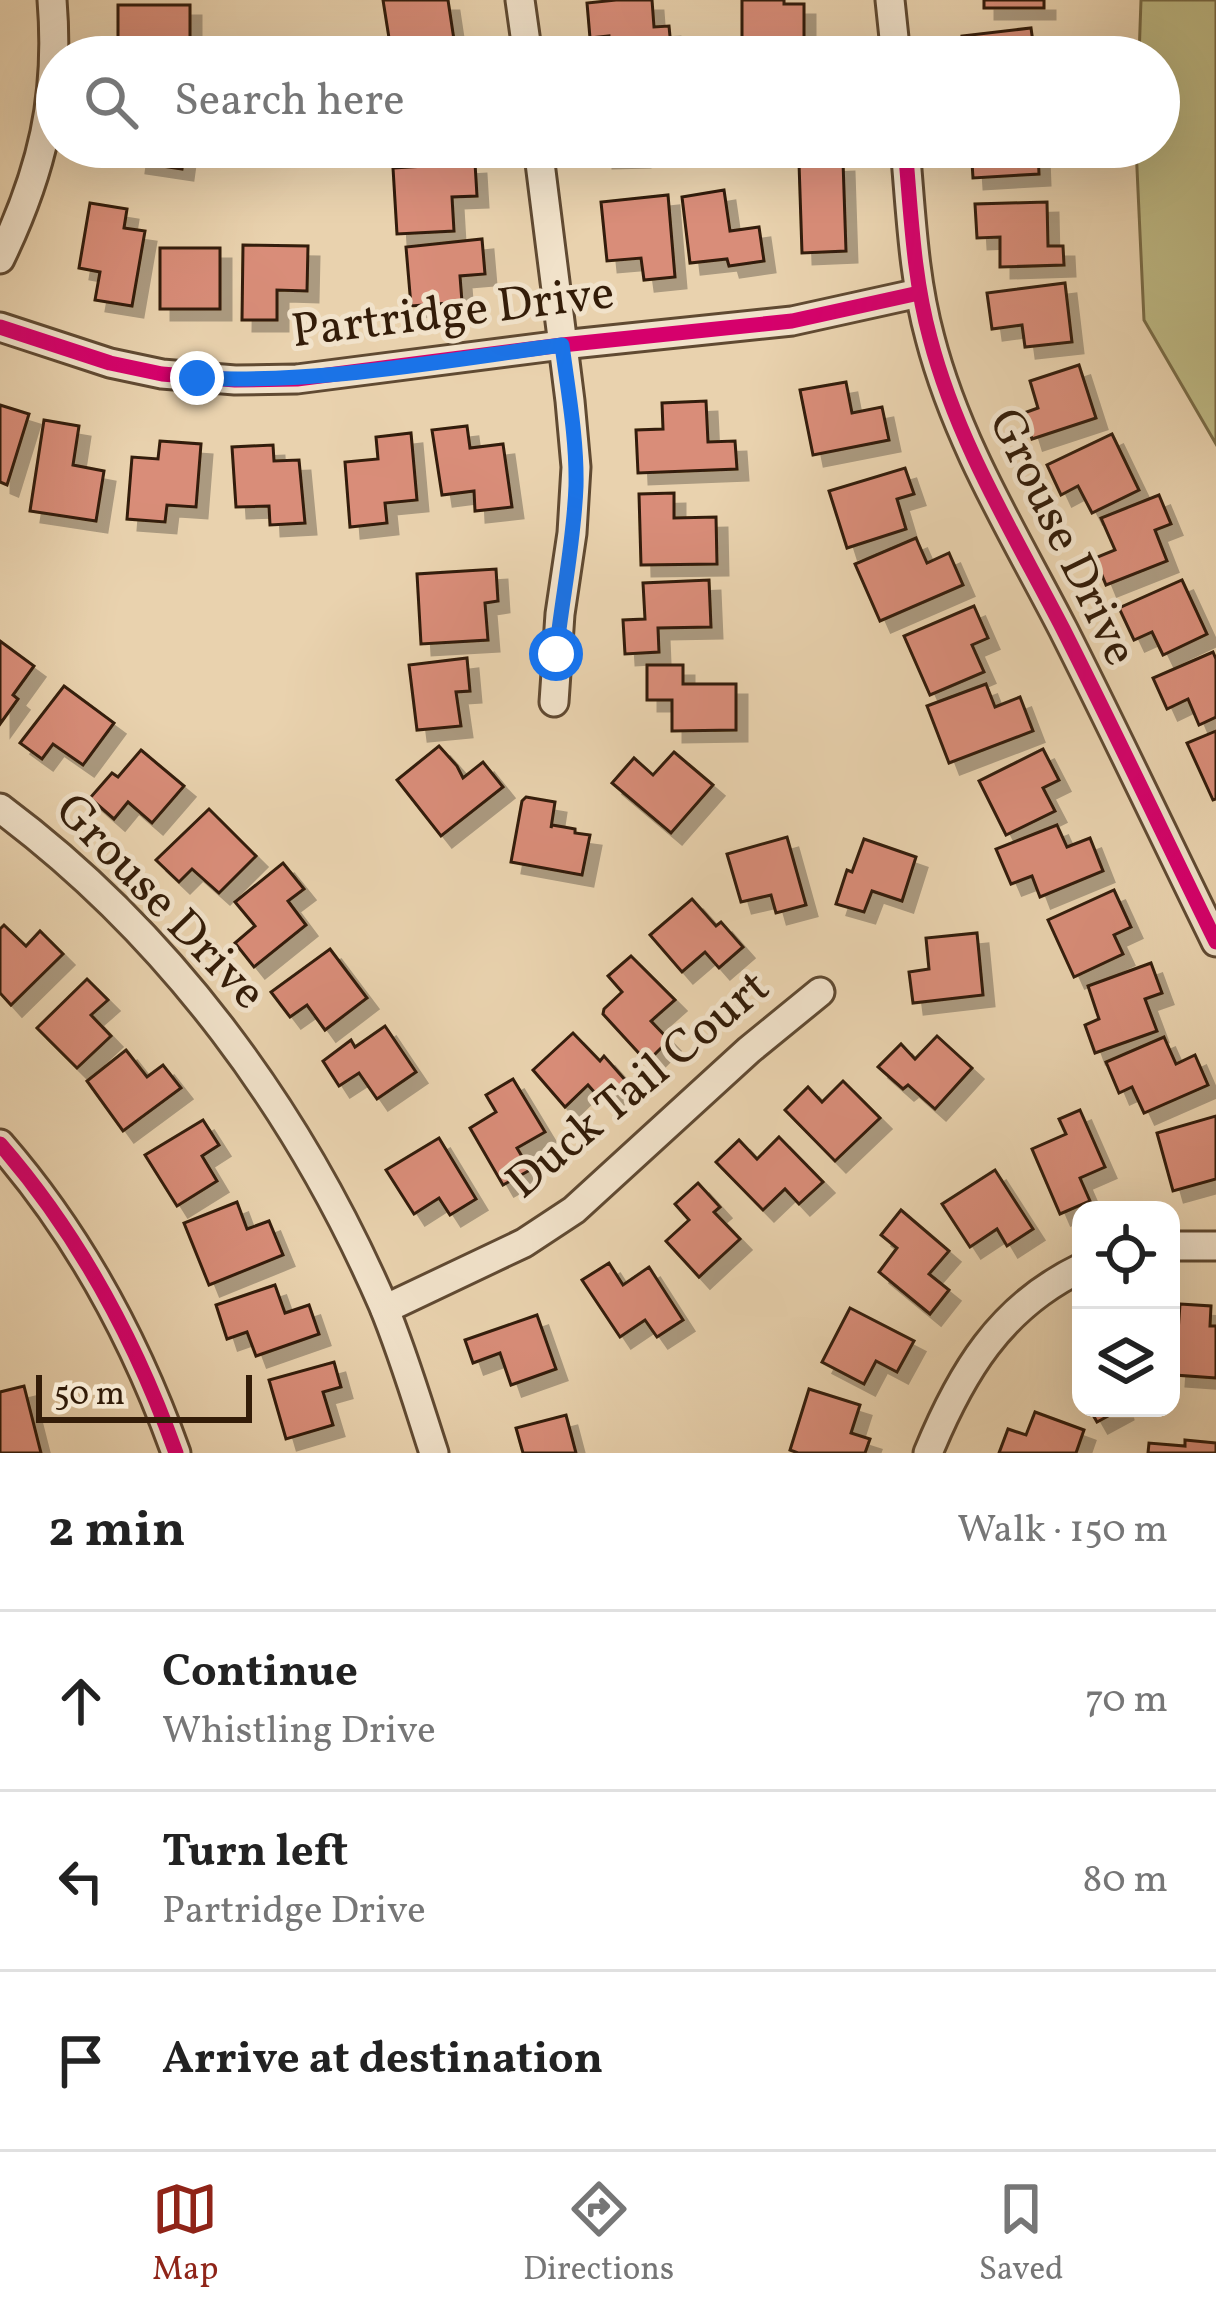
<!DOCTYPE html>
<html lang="en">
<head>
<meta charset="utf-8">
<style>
  :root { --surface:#fff; --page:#f6f6f6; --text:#222; --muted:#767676; --line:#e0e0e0; --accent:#8f2418 }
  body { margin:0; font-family:Vollkorn,serif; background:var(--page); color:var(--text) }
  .controls { position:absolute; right:36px; bottom:36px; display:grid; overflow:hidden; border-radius:24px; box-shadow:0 12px 48px #0002 }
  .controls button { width:108px; height:108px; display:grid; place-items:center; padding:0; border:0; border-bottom:3px solid var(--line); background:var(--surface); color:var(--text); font:60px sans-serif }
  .scale { position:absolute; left:36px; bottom:30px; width:216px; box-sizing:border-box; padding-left:12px; border:6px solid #331c08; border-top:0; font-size:33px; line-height:42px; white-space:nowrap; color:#331c08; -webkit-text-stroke:9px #f1e2ca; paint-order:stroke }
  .stop { position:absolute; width:36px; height:36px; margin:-27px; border:9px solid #1a73e8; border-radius:50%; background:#fff }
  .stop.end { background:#1a73e8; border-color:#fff; box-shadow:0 3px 12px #0008 }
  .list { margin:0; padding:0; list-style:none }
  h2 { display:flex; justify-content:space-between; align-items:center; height:156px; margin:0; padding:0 48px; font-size:51px }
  h2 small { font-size:39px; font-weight:400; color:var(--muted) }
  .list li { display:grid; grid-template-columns:78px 1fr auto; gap:36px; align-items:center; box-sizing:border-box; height:180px; padding:0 48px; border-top:3px solid var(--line) }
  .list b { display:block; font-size:45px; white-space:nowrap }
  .list p { margin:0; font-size:39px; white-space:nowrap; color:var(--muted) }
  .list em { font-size:39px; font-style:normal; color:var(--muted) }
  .icon { flex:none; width:66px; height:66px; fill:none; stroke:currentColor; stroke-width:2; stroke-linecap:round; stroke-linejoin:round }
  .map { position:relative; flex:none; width:1216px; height:1453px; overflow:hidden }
  .search { position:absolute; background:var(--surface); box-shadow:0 12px 48px #0002; left:36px; right:36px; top:36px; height:132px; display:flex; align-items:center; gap:30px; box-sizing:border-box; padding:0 42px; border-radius:66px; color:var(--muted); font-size:45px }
  .sheet { height:696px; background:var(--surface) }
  nav { display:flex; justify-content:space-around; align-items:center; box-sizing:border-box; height:168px; border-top:3px solid var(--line); background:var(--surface); font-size:33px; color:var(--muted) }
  nav a { display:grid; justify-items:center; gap:6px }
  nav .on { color:var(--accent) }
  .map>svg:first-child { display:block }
</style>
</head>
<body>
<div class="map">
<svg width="1216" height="1453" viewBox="0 0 1216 1453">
  <defs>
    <filter id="shadow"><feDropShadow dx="11" dy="11" stdDeviation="0" flood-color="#0004"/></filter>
  </defs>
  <rect width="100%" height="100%" fill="#e9d2ae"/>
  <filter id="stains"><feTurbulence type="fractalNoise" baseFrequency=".00167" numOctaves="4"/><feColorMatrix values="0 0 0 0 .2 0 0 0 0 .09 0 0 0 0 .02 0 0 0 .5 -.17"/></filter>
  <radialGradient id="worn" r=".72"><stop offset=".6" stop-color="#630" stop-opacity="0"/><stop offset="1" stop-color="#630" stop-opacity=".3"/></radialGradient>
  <path fill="#beba85" stroke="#786b46" stroke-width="3" d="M1141,0H1216V444L1144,320L1136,147H1159V57H1139Z"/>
  <g fill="#d98d79" stroke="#331c08" stroke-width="3" filter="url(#shadow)">
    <path d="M383,0H448L456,53L433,57H392Z"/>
    <path d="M616,0H652L654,27L669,26L672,57H611L609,36L590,38L587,3Z"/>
    <path d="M742,0H784V4H804V40H742Z"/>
    <rect x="984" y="0" width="60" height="8"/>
    <path d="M118,5H190V40H211V57H147V45H118Z"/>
    <path d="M1031,28L1035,57H965L962,36Z"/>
    <path d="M137,147H185L182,169L135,162Z"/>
    <path d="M602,147H639V156L602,157Z"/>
    <path d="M971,147H1056L1038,148L1039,174L973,178Z"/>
    <path d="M843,161L846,251L802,253L799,163Z"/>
    <path d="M475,163L477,196L452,197L454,231L397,234L393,168Z"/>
    <path d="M724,190L730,231L759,227L764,261L729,266L727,259L690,263L682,197Z"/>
    <path d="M668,195L675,277L644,280L641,258L607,261L601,202Z"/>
    <path d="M1047,202L1048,246H1063L1064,265L1000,267V237L977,238L975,204Z"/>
    <path d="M90,203L127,209L124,228L145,231L132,306L95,300L100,272L79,268Z"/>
    <path d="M482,239L485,274L460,276L462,302L411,306L406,247Z"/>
    <path d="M243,245L308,246L307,291L277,290V320H242Z"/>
    <rect x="160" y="248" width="60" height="61"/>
    <path d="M1065,283L1072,342L1025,347L1022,325L992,329L987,293Z"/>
    <path d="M1079,365L1096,418L1032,439L1024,413L1038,408L1030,381Z"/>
    <path d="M846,382L852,413L882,407L889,440L813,455L800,390Z"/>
    <path d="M706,401L708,442L735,441L737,469L638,473L636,430L663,429L662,403Z"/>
    <path d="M0,405L29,414L7,485L0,482Z"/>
    <path d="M44,420L79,426L73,465L104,471L96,521L30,511Z"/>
    <path d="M467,426L470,448L503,444L512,507L475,511L474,491L442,495L432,430Z"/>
    <path d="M411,433L417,500L385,503L387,523L350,527L345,462L378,459L376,437Z"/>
    <path d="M1112,434L1139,490L1092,513L1078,486L1061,495L1047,465Z"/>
    <path d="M160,441L201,444L196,507L167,505L165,522L127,519L132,457L158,459Z"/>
    <path d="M273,445L274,461L299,460L305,523L270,525L269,506L236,507L232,447Z"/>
    <path d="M905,468L914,494L897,499L906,529L847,548L829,491Z"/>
    <path d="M674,493V518L716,517L717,564L641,565L639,494Z"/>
    <path d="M1159,495L1171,524L1155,530L1167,561L1106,585L1095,558L1115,550L1101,518Z"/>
    <path d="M916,538L927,563L949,553L963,585L880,621L855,564Z"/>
    <path d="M496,569L498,601L485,603L488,640L421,644L417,574Z"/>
    <path d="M709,580L711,627L658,628L659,652L625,654L623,620L645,619L643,583Z"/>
    <path d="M1182,580L1207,634L1163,655L1152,632L1134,640L1119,608Z"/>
    <path d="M974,606L988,638L972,645L984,672L930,695L904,636Z"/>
    <path d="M0,641L34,666L13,695L18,699L0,724Z"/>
    <path d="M1213,652L1216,659V717L1199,725L1188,699L1167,709L1153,678Z"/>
    <path d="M467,658L470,691L456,692L461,726L417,730L409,665Z"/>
    <path d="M647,665H683V684H736V730L672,731V700H647Z"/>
    <path d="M986,684L995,707L1020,697L1033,731L949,763L927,706Z"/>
    <path d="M64,686L114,723L83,765L53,744L42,759L20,743Z"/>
    <path d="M1216,731V799L1213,800L1187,743Z"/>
    <path d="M439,746L457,766L463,778L483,762L503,787L441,836L397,780Z"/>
    <path d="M1043,749L1059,780L1043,788L1055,811L1006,835L979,781Z"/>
    <path d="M141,750L184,786L152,823L128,802L114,819L90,798L112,773L118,777Z"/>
    <path d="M674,752L713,785L671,833L612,783L634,758L653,775Z"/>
    <path d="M526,797L555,802L551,828L552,825L564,827L575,829V833L590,835L582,875L511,862L522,801Z"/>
    <path d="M209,809L256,856L219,893L192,869L179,882L156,860Z"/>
    <path d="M1057,825L1067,847L1090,838L1103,871L1040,897L1032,876L1011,884L996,849Z"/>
    <path d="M787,837L806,905L776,913L771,895L741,902L727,854Z"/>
    <path d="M864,839L916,857L902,901L872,891L864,912L836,904L847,870L852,872Z"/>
    <path d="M283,863L304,889L288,901L306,925L254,967L235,943L255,926L235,902Z"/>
    <path d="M1114,890L1131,927L1114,935L1123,954L1074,977L1048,920Z"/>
    <path d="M692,899L716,926L721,922L743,947L719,968L705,952L682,972L650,935Z"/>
    <path d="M4,925L26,946L40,931L63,954L11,1005L0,993V929Z"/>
    <path d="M977,933L983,995L913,1003L909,972L929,969L926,938Z"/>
    <path d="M330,949L367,998L325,1030L307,1005L290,1017L271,992Z"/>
    <path d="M631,956L675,1000L651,1021L669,1040L647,1062L603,1014L604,1009L622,992L608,976Z"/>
    <path d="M1151,963L1162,993L1145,999L1157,1031L1095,1053L1085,1025L1099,1019L1088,986Z"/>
    <path d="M87,979L108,1000L91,1015L111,1036L77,1068L37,1028Z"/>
    <path d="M385,1026L416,1072L377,1099L359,1073L339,1086L323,1061L351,1040L355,1047Z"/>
    <path d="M573,1033L600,1061L604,1056L626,1081L603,1102L588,1085L565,1107L533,1070Z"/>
    <path d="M937,1036L972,1068L935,1109L908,1085L903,1089L878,1067L901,1044L915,1059Z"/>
    <path d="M1164,1037L1176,1064L1195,1055L1208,1085L1144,1113L1132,1087L1119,1093L1106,1062Z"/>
    <path d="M126,1050L147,1077L163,1065L181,1088L123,1131L87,1081Z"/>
    <path d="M513,1079L545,1132L517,1148L530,1170L503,1185L470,1128L496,1112L486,1095Z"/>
    <path d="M843,1081L880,1118L835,1161L785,1110L808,1087L822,1102Z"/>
    <path d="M1080,1110L1105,1167L1080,1178L1090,1201L1060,1214L1032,1149L1066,1134L1059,1119Z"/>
    <path d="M1216,1116V1179L1173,1191L1157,1133Z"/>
    <path d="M203,1120L219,1145L202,1156L217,1181L177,1206L145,1155Z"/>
    <path d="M779,1137L823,1182L799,1204L785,1189L763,1210L716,1162L739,1140L757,1159Z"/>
    <path d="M439,1138L476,1199L450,1215L439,1198L414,1214L386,1170Z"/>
    <path d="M995,1170L1033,1229L1007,1246L997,1229L970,1247L942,1204Z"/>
    <path d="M698,1183L720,1207L714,1212L740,1239L699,1277L666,1241L689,1220L675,1204Z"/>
    <path d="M237,1202L247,1229L269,1221L283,1255L209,1285L184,1223Z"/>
    <path d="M901,1210L949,1251L929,1274L949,1290L930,1314L879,1272L897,1248L881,1235Z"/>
    <path d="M609,1263L623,1285L649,1267L683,1320L657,1337L645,1320L620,1337L582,1280Z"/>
    <path d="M275,1285L285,1313L309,1305L319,1334L256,1356L247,1332L227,1339L216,1305Z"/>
    <path d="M1180,1304L1211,1306L1210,1326H1216V1378L1175,1375Z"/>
    <path d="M850,1308L914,1341L897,1372L876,1361L864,1384L822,1362Z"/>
    <path d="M537,1315L556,1369L511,1385L500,1353L473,1363L465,1340Z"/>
    <path d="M334,1362L341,1387L323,1392L333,1425L286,1439L269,1380Z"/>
    <path d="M24,1386L41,1453H0V1392Z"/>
    <path d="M809,1389L860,1405L851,1433L870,1439L865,1453H798L790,1450Z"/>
    <path d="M1089,1408H1123L1097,1422Z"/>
    <path d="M1035,1412L1084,1430L1076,1453H999L1008,1429L1026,1435Z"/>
    <path d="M566,1415L576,1453H523L516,1428Z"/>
    <path d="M1185,1440L1216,1443V1453H1148L1149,1443L1185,1446Z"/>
  </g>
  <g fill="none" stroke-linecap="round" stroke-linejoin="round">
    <defs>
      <g id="minor">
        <path d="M520,0L528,57"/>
        <path d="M890,0L896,57"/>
        <path d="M538,147L570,401L576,467L572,533L560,614L554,702"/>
        <path d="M905,147C911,211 913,276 930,338C957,442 1014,534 1063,629C1115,732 1165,838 1216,942"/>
        <path d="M0,259C42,172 60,97 52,0"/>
        <path d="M0,327L110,363L162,374L235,380L297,379L562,345L792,321L919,293"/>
        <path d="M0,808C170,935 299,1111 383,1305C403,1353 418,1404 434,1453"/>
        <path d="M0,1144C80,1236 135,1339 176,1453"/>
        <path d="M1171,1246H1216"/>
        <path d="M385,1309L524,1243L574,1210L749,1050L820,992"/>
        <path d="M928,1453C961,1373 1000,1307 1081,1268"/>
      </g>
    </defs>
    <use href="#minor" stroke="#604a32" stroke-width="33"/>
    <use href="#minor" stroke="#f1e2ca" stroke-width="27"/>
    <defs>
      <g id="cycleway">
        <path d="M905,147C911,211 913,276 930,338C957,442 1014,534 1063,629C1115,732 1165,838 1216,942"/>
        <path d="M0,327L110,363L162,374L235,380L297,379L562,345L792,321L919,293"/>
        <path d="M0,1144C80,1236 135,1339 176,1453"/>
      </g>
    </defs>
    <use href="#cycleway" stroke="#f1e2ca" stroke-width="22"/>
    <use href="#cycleway" stroke="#d6006c" stroke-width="15"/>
  </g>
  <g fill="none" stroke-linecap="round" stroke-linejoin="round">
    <path stroke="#1a73e8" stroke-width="15" d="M197,378C320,384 441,361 562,345C568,391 577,439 576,486C574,542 562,598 556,654"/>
  </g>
  <g text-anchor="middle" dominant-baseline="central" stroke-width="10" stroke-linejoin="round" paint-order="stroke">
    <g font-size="48" fill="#331c08" stroke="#f1e2ca">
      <text transform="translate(453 314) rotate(-7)">Partridge Drive</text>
      <text transform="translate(1061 538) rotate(64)">Grouse Drive</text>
      <text transform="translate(159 903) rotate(46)">Grouse Drive</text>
      <text transform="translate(639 1086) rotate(-40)">Duck Tail Court</text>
    </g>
  </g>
  <rect width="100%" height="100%" filter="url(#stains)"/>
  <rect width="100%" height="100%" fill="url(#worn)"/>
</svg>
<div class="controls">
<button><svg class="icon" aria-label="locate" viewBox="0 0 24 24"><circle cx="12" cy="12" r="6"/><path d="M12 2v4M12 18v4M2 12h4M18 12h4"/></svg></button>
<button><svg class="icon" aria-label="layers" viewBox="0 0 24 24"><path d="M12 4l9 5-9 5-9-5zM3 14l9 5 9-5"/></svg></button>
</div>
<div class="scale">50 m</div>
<div class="stop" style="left:556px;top:654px"></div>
<div class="stop end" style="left:197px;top:378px"></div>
<div class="search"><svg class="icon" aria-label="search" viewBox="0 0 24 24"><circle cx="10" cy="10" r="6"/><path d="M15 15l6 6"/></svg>Search here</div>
</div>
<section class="sheet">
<h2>2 min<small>Walk · 150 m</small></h2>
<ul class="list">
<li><svg class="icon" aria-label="ahead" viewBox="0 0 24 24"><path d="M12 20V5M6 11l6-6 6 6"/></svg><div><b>Continue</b><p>Whistling Drive</p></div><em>70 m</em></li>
<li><svg class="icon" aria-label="left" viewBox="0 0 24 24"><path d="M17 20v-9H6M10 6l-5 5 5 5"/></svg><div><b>Turn left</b><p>Partridge Drive</p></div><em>80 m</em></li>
<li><svg class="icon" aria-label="arrive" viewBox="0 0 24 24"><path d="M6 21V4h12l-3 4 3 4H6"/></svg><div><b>Arrive at destination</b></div></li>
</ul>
</section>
<nav>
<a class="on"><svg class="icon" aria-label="map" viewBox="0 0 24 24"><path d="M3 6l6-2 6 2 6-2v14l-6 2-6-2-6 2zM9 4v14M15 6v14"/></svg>Map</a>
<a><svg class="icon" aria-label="directions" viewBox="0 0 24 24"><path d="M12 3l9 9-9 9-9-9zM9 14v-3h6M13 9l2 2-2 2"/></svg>Directions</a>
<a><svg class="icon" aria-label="saved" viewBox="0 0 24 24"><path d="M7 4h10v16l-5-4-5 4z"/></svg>Saved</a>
</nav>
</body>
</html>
